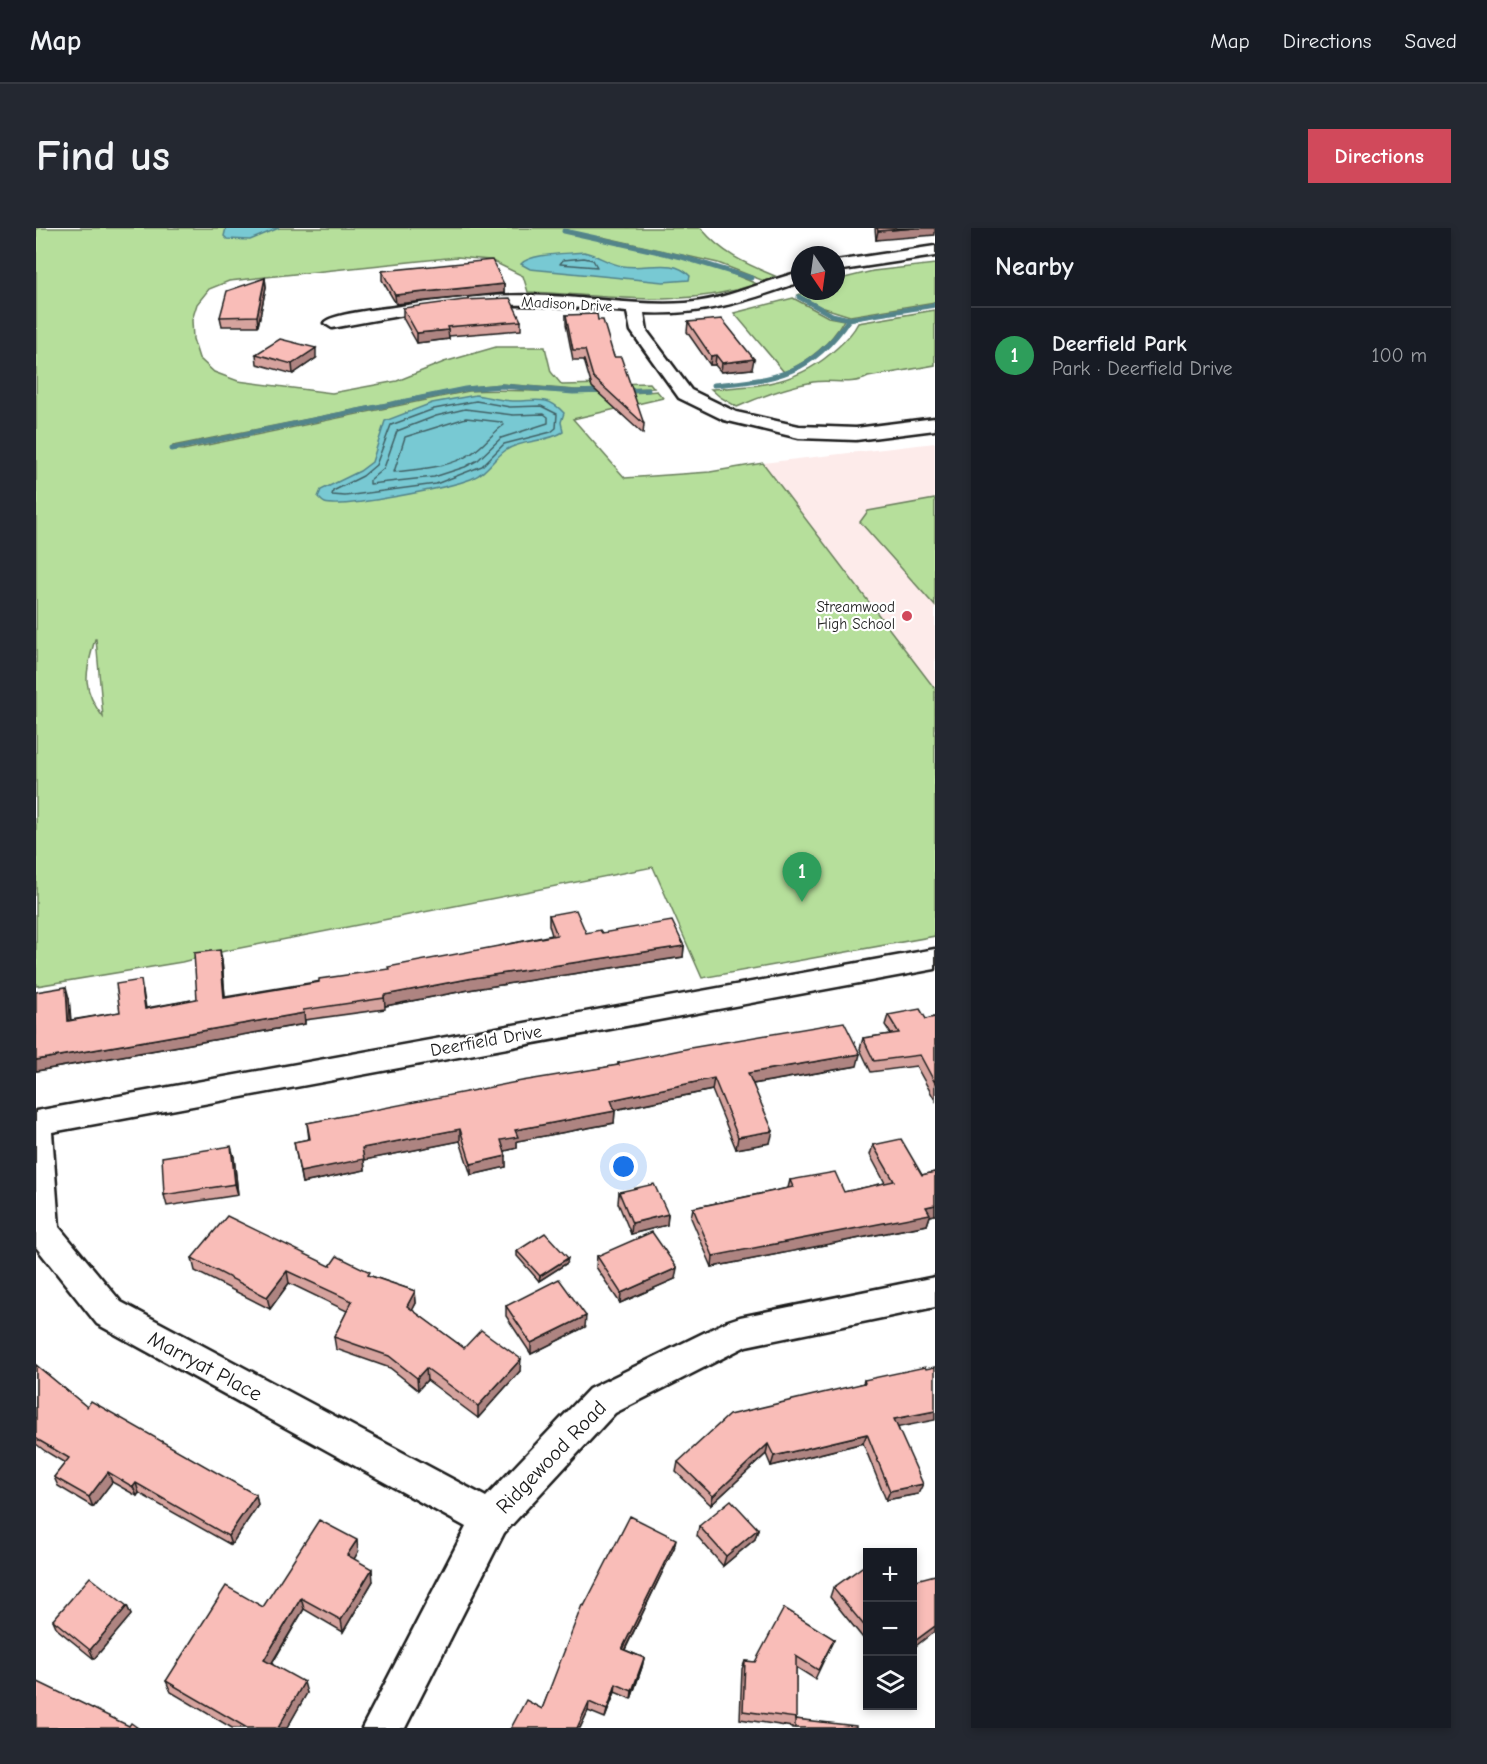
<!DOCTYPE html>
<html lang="en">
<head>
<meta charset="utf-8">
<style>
  :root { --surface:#171b24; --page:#242831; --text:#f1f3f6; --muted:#9ea1a6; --line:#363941; --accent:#d1495b }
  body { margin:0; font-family:"Comic Neue",sans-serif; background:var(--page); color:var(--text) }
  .controls { position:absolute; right:18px; bottom:18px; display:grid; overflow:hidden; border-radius:0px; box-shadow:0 3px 9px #0003 }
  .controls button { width:54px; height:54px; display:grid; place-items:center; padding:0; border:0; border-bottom:2px solid var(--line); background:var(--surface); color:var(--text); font:30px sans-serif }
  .compass { position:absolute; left:755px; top:18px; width:54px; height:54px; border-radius:50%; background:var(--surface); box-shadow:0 3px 9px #0003; rotate:167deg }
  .you { position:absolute; left:588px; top:939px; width:21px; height:21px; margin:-15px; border:4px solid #fff; border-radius:50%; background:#1a73e8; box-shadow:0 0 0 9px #1a73e833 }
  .badge { display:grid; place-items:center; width:39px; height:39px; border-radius:50%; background:var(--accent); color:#fff; font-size:20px; font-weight:700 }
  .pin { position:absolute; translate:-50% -50px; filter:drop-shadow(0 2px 3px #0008) }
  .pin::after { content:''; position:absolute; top:32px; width:21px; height:18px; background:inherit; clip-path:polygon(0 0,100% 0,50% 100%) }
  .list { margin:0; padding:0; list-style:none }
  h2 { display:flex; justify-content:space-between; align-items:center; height:78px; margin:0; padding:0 24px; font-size:26px }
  h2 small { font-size:20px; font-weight:400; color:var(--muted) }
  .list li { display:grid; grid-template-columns:39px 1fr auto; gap:18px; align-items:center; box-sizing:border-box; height:96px; padding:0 24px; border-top:2px solid var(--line) }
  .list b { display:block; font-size:22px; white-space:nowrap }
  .list p { margin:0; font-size:20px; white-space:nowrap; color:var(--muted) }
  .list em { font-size:20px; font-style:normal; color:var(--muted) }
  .icon { flex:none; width:33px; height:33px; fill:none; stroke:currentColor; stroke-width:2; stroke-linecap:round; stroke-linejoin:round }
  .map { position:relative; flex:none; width:899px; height:1500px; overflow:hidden; border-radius:0px }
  header { display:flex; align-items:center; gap:36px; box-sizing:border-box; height:84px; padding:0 30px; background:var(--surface); border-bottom:2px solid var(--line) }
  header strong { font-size:28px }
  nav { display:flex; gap:33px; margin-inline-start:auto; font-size:21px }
  .intro { display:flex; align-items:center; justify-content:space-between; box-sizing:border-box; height:144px; padding:0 36px }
  h1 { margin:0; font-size:42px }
  .button { padding:15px 27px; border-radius:0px; background:var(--accent); color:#fff; font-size:21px; font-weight:700 }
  main { display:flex; gap:36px; padding:0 36px }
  aside { flex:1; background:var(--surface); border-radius:0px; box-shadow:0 3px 9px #0003 }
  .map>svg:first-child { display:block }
</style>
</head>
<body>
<header>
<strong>Map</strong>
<nav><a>Map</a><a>Directions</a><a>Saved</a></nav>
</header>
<div class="intro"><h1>Find us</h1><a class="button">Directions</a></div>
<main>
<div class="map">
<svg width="899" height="1500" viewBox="0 0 899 1500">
  <rect width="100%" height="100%" fill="#fff"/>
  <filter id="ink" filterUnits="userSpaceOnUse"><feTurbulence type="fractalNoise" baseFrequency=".0167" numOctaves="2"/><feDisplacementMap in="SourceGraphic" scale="12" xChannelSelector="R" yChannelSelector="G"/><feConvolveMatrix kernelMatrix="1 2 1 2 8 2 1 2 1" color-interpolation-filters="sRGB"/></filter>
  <g filter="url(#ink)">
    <path fill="#fdebea" d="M899,215V461L727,235Z"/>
    <g fill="#b6df9b" stroke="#697e5c" stroke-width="1.5" fill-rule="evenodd">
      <path d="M0,0H665C685,25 710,36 739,48L728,53L682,35L566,9L557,10L675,37L721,56C639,82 575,67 492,64L487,48L454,32L421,29L193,53L173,61L161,76L156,92L157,111L163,130L178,144L202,153L296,165L361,153L408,134L460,119H509L515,144L526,157L614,155L618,160L540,162L466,156L433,159L137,218L136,221L147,222L433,163C496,159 558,170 621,163L627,170L537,191L589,250L674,244L727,235L899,461V708L666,750L617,639L189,723L146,734L0,758ZM59,411H60L67,489C44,459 50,445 59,411Z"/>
      <path d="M899,36V74L814,88L785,79L762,67L770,63H800V52L837,43Z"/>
      <path d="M757,70L792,89L808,92C795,115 773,134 748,144L698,85Z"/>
      <path d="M899,82V137L832,149C815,158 796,151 777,154C750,159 726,168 701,179L684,169L675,161C725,158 763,156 801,120C810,112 817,105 822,95Z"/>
      <path d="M899,271V378L824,294L832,283Z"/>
    </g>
    <g fill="#78c9d3" stroke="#53848a" stroke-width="1.5">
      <path d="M190,0H243L214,12L191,11L188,8Z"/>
      <path d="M548,24C562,27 572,36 587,38C610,42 637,29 654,48L653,52L627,54L494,41L485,36C495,25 532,26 548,24Z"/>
      <path d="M440,167C453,169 466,173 479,173C501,173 511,167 528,185L525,194L527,204C510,215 487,211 470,222C457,231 452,244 435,251C415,259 307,281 289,275C286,274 284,271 282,269L285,262L324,243L336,234L349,193L396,175Z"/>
    </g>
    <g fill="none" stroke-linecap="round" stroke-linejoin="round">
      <g stroke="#416165" stroke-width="1.5">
        <path d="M548,30L557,32L561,39L524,36L527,32Z"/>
        <path d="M440,173L474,179L505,178L521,186L520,200L515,204L468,216L446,238L400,256L309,268L296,267L297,263L327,248L340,237L355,197L398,181Z"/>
        <path d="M429,181L477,187L508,186L512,189V195L465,210L442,232L429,239L398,249L334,256V252L348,240L361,203L400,188Z"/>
        <path d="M430,190L465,194L468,197C456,205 448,218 436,225C414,240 383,241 358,244L369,209Z"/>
      </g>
      <g stroke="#53848a" stroke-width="5">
        <path d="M528,3L646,29L715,50"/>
        <path d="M763,69L796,87L813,91L899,77"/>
        <path d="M678,157C740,152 776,146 813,91"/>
        <path d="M586,163L612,162"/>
        <path d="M136,221L429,161L466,158L537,164L570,163"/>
      </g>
      <defs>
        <g id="street">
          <path d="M899,18V28L800,43V33Z"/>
          <path d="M764,44V54C712,73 663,88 608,85L611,103L655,162L700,184L763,198L820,200L899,190V202L820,212L763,210L688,192L643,170L595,103L591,84C552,81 513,76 473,77C413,78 354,89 296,100L288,95C294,86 344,81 358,79C409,71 461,65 513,68C558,70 604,78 650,75C690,72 725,54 764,44Z"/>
          <path d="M899,721V741L16,904L23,999L85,1074L450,1269L553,1161L692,1093L704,1089L899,1049V1079L710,1118L579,1185L468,1305L369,1500H326L430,1299L61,1096L0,1019V883Z"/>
        </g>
      </defs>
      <use href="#street" stroke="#1c1c1c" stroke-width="5"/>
      <use href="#street" fill="#fff" fill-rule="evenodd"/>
    </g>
    <g fill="#d6a39e" stroke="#1c1c1c" stroke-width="1.5">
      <path d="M839,0H899L840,12Z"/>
      <path d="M346,43L468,56V65L360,76L346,52Z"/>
      <path d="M229,50L230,59L222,98H186L184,89Z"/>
      <path d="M367,80L485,93V102L413,108V111L381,115L367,90Z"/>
      <path d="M530,87L562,92L608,196L607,206L556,159L548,132H537L530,96Z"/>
      <path d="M652,94L716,141L685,144L679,137H674L651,104Z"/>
      <path d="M220,126L280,130L257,146L221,136Z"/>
      <path d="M513,687L550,705H566L648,718L647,729L438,761L349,778V781L269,792V796L0,843V799L33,770L35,792L84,784L107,763L110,780L161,771L186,733L189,769L352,742L516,707L513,697Z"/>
      <path d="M852,787L890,791L899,789V872L880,838L835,844L824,821L827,810L855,806L849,797Z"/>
      <path d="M582,835L821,838L717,856L734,915L700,921L676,862L579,882L578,895L481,913V920L469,923L470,939L435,947L424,913L328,932L329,942L266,955L258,914L273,911L271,895L582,837Z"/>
      <path d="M837,917L886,947L899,944V987L894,988L891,997L676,1039L655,990L657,980L752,960L754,952L808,964L849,955L834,927Z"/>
      <path d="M198,929L202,967L131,978L128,967Z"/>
      <path d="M583,964L632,986L631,997L595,1006L582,975Z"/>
      <path d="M481,1023L531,1035L503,1053L481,1028Z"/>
      <path d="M561,1028L639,1051L584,1075L560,1039Z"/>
      <path d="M156,1030L294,1038L335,1048L379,1063L380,1075L376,1082L428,1120L484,1143L442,1190L391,1152L382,1162L354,1140L300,1121L298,1109L311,1083L253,1055L234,1081L159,1043Z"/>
      <path d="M470,1078L549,1099L495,1126L470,1088Z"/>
      <path d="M0,1137L51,1179L220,1267L222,1277L195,1317L103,1265L101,1268L76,1254L57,1279L22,1258L18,1249L29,1235L9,1223L0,1216Z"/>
      <path d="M828,1152L862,1199L882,1266L850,1272L827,1215L735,1238L730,1226L675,1277L640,1244L642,1234L827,1155Z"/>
      <path d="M663,1298L722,1301L719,1311L687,1338L661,1308Z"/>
      <path d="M638,1320L589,1422L608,1430L606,1439L595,1471L579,1464L569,1490L552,1483L544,1500H475L506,1481L548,1378Z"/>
      <path d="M322,1324L318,1331L337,1353L307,1404L268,1381L236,1436L271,1465L251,1500H196L135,1464L130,1453L227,1379Z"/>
      <path d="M831,1339V1415L794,1369L797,1360Z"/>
      <path d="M91,1378L95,1387L58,1431L21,1401L17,1392Z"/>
      <path d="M798,1411L779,1451L760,1439L759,1491L820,1500H756V1499L704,1491L706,1441L709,1433L719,1434Z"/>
    </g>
    <g fill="#ae8481" stroke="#1c1c1c" stroke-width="1.5">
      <path d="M879,0H899V7L840,12L842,3Z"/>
      <path d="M229,50L230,59L222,98L221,88Z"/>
      <path d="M468,56V65L360,76L359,67Z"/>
      <path d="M412,102L413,111L381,115V105Z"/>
      <path d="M280,120V130L257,146L256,136Z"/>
      <path d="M680,127L679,137H674L675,128Z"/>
      <path d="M718,131L716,141L685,144L686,135Z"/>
      <path d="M648,718L647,729L438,761L349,778L348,767L437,750Z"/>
      <path d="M184,722L186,733L190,780L188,770Z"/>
      <path d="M30,759L33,770L35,804L32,793Z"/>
      <path d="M268,785L269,796L0,843V832Z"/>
      <path d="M824,826L821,838L710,857L712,845Z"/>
      <path d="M678,850L676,862L573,883L575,872Z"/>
      <path d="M579,883L578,895L481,913V920L465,924V912L479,902Z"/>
      <path d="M424,901V913L328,932L329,942L266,955L264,944L326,920Z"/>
      <path d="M737,903L734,915L700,921L702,909Z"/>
      <path d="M195,918L198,929L202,967L199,956Z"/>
      <path d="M470,928V939L435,947V936Z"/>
      <path d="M899,977V987L894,988L891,997L676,1039L677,1028Z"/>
      <path d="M632,986L631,997L595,1006L596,995Z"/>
      <path d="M532,1030L531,1035L503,1053L504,1048Z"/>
      <path d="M641,1040L639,1051L584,1075L585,1065Z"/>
      <path d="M251,1043L253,1055L234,1081L231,1069Z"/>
      <path d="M379,1063L380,1075L372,1091L371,1078Z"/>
      <path d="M550,1088L549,1099L495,1126V1115Z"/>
      <path d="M485,1131L484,1143L442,1190V1178Z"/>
      <path d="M390,1140L391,1152L382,1162L381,1150Z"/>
      <path d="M899,1183V1192L854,1201L858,1191Z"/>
      <path d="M831,1206L827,1215L735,1238L738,1228Z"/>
      <path d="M732,1216L730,1226L675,1277L677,1268Z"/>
      <path d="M72,1244L76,1254L57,1279L53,1269Z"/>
      <path d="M100,1255L103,1265L101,1268L97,1259Z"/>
      <path d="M887,1256L882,1266L850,1272L854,1263Z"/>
      <path d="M220,1267L222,1277L195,1317L192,1308Z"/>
      <path d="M722,1301L719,1311L687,1338L690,1328Z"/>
      <path d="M640,1311L638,1320L585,1429L586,1421Z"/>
      <path d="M321,1312L322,1324L313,1340L311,1327Z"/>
      <path d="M336,1341L337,1353L307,1404L305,1392Z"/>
      <path d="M265,1370L268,1381L231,1443L228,1432Z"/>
      <path d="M91,1378L95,1387L58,1431L54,1422Z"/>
      <path d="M899,1398V1403L876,1421V1415Z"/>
      <path d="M608,1430L606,1439L595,1471L596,1463Z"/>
      <path d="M268,1454L271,1465L251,1500H242Z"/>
      <path d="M580,1456L579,1464L569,1490L571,1482Z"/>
      <path d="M553,1474L552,1483L544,1500H541Z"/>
    </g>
    <g fill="#f9bdb8" stroke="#1c1c1c" stroke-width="1.5">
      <path d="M841,0H879L842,3Z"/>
      <path d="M456,32L468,56L359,67L346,43Z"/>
      <path d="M229,50L221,88L184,89L191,63Z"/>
      <path d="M474,70L485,93L411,99L412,102L381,105L367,80L428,72Z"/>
      <path d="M561,86L562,92H567L578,129H585L608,196L557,149L549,122H537L530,87Z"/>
      <path d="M686,91L718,131L686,135L680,127L675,128L652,94Z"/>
      <path d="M244,111L280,120L256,136L220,126Z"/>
      <path d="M540,682L550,705L564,702L566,705L636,693L648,718L437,750L348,767V770L267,782L268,785L0,832V764L30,759L32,793L84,784L80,756L105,752L109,781L161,771L158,725L184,722L188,770L283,754V751L353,741L352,739L521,707L513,687Z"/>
      <path d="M884,781L890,791L899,789V855L884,827L838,833L827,810L863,805L852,787Z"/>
      <path d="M808,794L824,826L712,845L737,903L702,909L678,850L575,872L579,883L479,902L482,909L465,912L470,928L435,936L424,901L326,920L328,931L264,944L258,914L274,911L271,895L486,853L583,837L582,835L654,820Z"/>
      <path d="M865,911L886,947L899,944V977L890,979L894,986L677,1028L657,980L757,959L754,952L799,944L808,964L858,953L837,917Z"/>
      <path d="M195,918L199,956L128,967L126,929Z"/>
      <path d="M618,956L632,986L596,995L583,964Z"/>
      <path d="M191,988L294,1038L301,1028L334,1044L332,1047L379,1063L371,1078L428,1120L445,1102L485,1131L442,1178L390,1140L381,1150L353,1128L298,1109L316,1073L251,1043L231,1069L156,1030Z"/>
      <path d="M616,1004L641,1040L585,1065L561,1028Z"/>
      <path d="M509,1005L532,1030L504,1048L481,1023Z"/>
      <path d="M523,1051L550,1088L495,1115L470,1078Z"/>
      <path d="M0,1137L51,1179L55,1173L220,1267L192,1308L100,1255L97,1259L72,1244L53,1269L18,1249L33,1230L4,1213L0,1210Z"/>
      <path d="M889,1139L890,1141L899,1139V1183L858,1191L887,1256L854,1263L831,1206L738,1228L732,1216L677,1268L642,1234L693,1187L829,1155L828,1152Z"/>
      <path d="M695,1272L722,1301L690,1328L663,1298Z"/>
      <path d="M594,1288L640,1311L586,1421L608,1430L596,1463L580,1456L571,1482L553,1474L541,1500H475L490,1472L506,1481L546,1377L548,1378Z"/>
      <path d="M283,1292L321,1312L311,1327L336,1341L305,1392L265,1370L228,1432L268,1454L242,1500H211L130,1453L190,1358L227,1379Z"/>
      <path d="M829,1337L831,1339V1401L797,1360Z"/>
      <path d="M899,1347V1398L876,1415V1353Z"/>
      <path d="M54,1349L91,1378L54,1422L17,1392Z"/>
      <path d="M748,1380L798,1411L782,1442L760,1428V1490L707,1483L709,1433L719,1434Z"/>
      <path d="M0,1453L93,1498L95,1495L102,1500H0Z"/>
      <path d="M759,1491L820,1498V1500H759Z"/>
    </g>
  </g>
  <circle fill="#d1495b" stroke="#fff" stroke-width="2" cx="871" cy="388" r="6"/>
  <g text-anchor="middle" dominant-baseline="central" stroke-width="4.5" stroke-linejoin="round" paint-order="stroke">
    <g font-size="15" fill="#1c1c1c" stroke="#fff">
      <text transform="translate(531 76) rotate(3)">Madison Drive</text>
    </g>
    <g font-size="15" fill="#1c1c1c" stroke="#fff" text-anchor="end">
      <text x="859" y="379">Streamwood<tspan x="859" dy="17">High School</tspan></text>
    </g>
    <g font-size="18" fill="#1c1c1c" stroke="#fff">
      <text transform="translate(450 813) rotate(-10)">Deerfield Drive</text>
    </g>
    <g font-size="21" fill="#1c1c1c" stroke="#fff">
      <text transform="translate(169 1138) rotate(28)">Marryat Place</text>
      <text transform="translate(515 1229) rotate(-46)">Ridgewood Road</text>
    </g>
  </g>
</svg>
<div class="controls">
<button>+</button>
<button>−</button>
<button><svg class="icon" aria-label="layers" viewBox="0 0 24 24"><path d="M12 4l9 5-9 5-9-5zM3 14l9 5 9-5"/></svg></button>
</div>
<svg class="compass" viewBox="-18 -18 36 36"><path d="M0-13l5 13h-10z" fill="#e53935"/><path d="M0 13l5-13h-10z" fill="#9ea1a6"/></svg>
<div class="you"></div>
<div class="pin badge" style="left:766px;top:674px;background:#2e9e5b">1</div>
</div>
<aside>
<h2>Nearby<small></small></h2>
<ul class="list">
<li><span class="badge" style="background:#2e9e5b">1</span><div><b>Deerfield Park</b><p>Park · Deerfield Drive</p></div><em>100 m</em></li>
</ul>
</aside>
</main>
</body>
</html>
